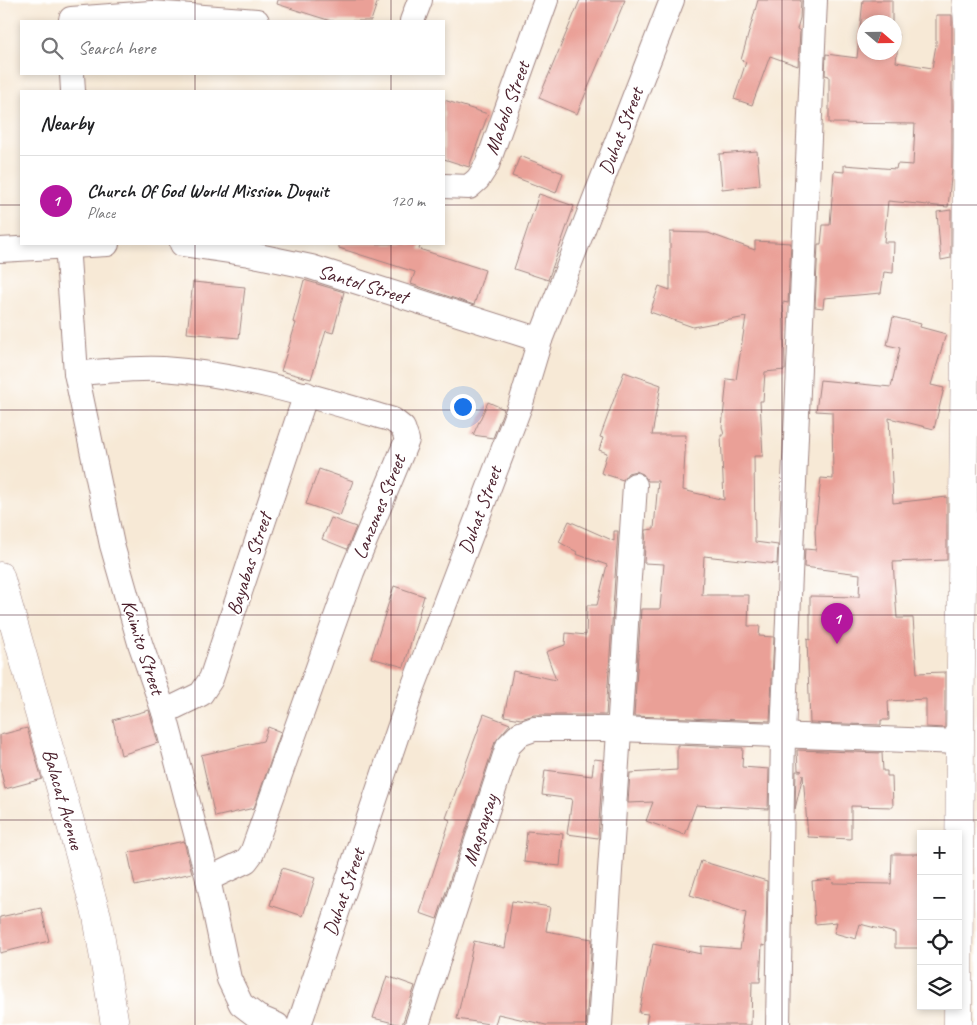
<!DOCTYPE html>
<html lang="en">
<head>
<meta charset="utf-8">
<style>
  :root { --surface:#fff; --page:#f6f6f6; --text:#202124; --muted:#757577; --line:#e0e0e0; --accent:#b5179e }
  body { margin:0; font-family:Caveat,sans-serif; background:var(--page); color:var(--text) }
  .controls { position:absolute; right:15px; bottom:15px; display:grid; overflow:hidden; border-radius:0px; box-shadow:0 2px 8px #0003 }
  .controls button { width:45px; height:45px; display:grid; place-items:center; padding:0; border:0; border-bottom:1px solid var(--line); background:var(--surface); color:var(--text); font:25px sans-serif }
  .compass { position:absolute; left:857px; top:15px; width:45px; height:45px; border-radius:50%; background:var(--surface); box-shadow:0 2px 8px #0003; rotate:110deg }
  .you { position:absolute; left:462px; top:406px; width:18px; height:18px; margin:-12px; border:4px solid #fff; border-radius:50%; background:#1a73e8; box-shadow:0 0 0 8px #1a73e833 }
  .badge { display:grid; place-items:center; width:32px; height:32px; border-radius:50%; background:var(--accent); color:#fff; font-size:16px; font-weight:700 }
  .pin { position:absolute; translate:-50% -41px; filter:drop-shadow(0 1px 2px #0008) }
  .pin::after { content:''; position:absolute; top:26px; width:18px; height:15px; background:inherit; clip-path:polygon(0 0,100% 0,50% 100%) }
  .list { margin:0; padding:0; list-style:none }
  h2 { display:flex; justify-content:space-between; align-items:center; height:65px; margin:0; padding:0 20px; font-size:21px }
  h2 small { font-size:16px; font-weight:400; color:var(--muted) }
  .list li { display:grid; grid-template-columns:32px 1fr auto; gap:15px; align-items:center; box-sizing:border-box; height:90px; padding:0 20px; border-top:1px solid var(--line) }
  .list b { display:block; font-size:19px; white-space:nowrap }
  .list p { margin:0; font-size:16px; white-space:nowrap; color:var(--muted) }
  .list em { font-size:16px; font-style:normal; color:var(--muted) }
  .icon { flex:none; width:28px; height:28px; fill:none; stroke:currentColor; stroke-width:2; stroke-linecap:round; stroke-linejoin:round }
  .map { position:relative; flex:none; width:977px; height:1025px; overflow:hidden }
  .search { position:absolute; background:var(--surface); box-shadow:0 2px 8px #0003; left:20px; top:20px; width:425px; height:55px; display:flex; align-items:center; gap:12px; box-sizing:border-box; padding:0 18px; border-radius:0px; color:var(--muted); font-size:19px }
  .panel { position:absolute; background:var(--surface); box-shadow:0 2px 8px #0003; left:20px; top:90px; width:425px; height:155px; border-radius:0px }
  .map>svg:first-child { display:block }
</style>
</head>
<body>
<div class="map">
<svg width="977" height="1025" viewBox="0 0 977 1025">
  <rect width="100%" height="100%" fill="#fff"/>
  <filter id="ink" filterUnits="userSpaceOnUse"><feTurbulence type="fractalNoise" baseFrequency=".02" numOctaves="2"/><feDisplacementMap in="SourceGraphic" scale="10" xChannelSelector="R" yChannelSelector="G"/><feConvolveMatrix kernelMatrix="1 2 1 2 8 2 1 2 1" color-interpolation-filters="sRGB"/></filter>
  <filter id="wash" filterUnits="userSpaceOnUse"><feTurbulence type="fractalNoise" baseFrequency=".0096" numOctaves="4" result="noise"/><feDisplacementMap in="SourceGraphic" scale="20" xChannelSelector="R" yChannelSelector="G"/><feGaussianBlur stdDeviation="1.12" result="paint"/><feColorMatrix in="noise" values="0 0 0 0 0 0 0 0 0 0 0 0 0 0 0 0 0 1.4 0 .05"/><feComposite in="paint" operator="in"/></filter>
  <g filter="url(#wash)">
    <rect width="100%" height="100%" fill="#f7e9d6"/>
    <g id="blocks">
      <g fill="#eaa097">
        <path d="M278,0H378L371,21H331L277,4Z"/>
        <path d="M580,0H625L577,114L539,98Z"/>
        <path d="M758,0H801L800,18L797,29L800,31L798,66L770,56L752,105L734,99L746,62L741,60Z"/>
        <path d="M863,0H892V22H864V52H894V35H899L896,62L932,68L936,45V15H952V168L948,207L888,201L884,242H894L893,273L884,272L881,293L824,298L823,308L815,307L818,244H821L823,225H830L834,171L844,172V165L896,169L897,164L913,165L915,124L829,123V76L825,75L826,54L857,58Z"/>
        <path d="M444,100L488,114L469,167L444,159Z"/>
        <path d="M757,151L760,185L722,189L719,154Z"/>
        <path d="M520,156L563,173L556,193L512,176Z"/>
        <path d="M539,194L574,206L548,280L514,269Z"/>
        <path d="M951,210V258L941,260L937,212Z"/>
        <path d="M670,232L708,233L755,250V241L791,243L788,303L783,302L785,370L765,372L763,401H760L763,456H754L755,542L778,545L777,564L704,556L702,595H749L748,626H760L759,636L774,637L770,721L634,716L641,609H660L664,564L644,563L646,530L654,529L658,481H648L643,474L636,471L628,473L623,480L601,473L607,453L599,450L603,438L600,437L624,372L661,385L652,435H686L683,490L724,500L721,435H724L722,427L727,379L736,380L746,317L693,327L650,312L659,286L670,290Z"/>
        <path d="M339,244H421L419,249L485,270L474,305L411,284L415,272L339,248Z"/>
        <path d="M304,280L344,292L333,333L326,331L311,379L281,371L296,323L293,322Z"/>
        <path d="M193,282L245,287L239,338L187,333Z"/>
        <path d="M893,317L921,324L920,327L946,334L931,385L944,388L934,429L889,418L893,503L947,497V560L893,562L897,618H913L917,673L945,672V728L926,727V699L888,701L889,720H881V725L810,723L807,639L810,640V596L859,597L860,574L804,567L805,549L816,550L815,531L821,478L833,479L832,412L816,411L820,380L891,387L900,348L887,345Z"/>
        <path d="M488,402L504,409L493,438L473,435Z"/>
        <path d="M319,469L353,481L340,516L306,504Z"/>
        <path d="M331,518L356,527L347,549L322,539Z"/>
        <path d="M569,521L614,541V531H618L606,715H534L521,719L504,716L513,671L556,680L546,652L565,645L566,633L586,635L587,605H597L607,565L576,554L577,552L559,542Z"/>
        <path d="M394,586L424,596L404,667L371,658Z"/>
        <path d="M149,710L158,743L121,755L113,720Z"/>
        <path d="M484,714L510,724L495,742L437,919L420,913L450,820L446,818Z"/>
        <path d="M268,727L281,732L254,808L215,817L201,755L263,741Z"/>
        <path d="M27,728L42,779L5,789L0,768V735Z"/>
        <path d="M677,745L743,748L742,767L769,769L768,809L696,805L685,835L646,821L653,802L628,803L630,773L677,770Z"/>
        <path d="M797,750L882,753L883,771H887V776H892L893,807L851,806V839L808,837L803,775L795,809L796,771H802L798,770Z"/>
        <path d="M594,759L603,760L598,838L567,834L572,799L542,795L545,770L592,776Z"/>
        <path d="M527,831L563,834L560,866L524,862Z"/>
        <path d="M184,841L192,873L135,886L128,853Z"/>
        <path d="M892,854H921V948H895V933L860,924L856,939L834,933L837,922L815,924L812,881L832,879L833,883L891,884Z"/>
        <path d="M701,861L767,881L766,943L765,946L762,945L760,982H752L751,1025H646L648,1014L639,1013L653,944L701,954V946L740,949L746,913L690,895Z"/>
        <path d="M282,868L315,878L303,916L270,905Z"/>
        <path d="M512,901L550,907L546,931L592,939L586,1025H546L498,1014L495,1025L457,1019L474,941L505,948Z"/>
        <path d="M41,908L49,941L0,953V917Z"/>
        <path d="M387,976L415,986L402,1025L373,1018Z"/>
      </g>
    </g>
  </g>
  <g filter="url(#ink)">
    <use href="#blocks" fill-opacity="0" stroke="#a08480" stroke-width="1"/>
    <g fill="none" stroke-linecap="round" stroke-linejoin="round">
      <defs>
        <g id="minor">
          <path d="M71,19L151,13L257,21"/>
          <path d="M412,21L420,0"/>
          <path d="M72,74L73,91"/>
          <path d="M444,186L469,187L478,179L487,165L546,0"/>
          <path d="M67,244L76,373L112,545L140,643L164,712L208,879L229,979L241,1004L258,1017L277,1025"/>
          <path d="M182,244L249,254L311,267L540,340"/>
          <path d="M0,250L107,244"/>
          <path d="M76,373C104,372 135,367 163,369C242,374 318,398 393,420L403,428L407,440L352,572L252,853L246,861L208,879"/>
          <path d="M164,712L201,694L211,679L306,394"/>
          <path d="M299,1025L412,690L521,403L540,340L672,0"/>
          <path d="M417,1025L508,746L520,734L534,729H619L960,742"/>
          <path d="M600,1025L635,485"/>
          <path d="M778,1025L783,735L815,0"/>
        </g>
        <g id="tertiary">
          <path d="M0,576L97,916L115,1025"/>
          <path d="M958,1025L960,742L969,33L966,0"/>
        </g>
      </defs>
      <use href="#minor" stroke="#a08480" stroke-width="26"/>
      <use href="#tertiary" stroke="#a08480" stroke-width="29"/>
      <use href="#minor" stroke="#fff" stroke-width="24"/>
      <use href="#tertiary" stroke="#fff" stroke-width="28"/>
    </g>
  </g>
  <path fill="none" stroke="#4a1f2b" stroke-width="1" stroke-opacity="0.55" d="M195,0V21M391,0V21M586,0V1025M782,0V1025M195,74V91M391,74V91M0,205H21M444,205H977M195,244V1025M391,244V1025M0,410H977M0,615H977M0,820H977"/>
  <g text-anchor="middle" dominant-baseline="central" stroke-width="4" stroke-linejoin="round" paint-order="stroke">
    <g font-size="20" fill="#4a1f2b" stroke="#fff">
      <text transform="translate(507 108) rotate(-70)">Mabolo Street</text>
      <text transform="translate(621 131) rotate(-69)">Duhat Street</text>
      <text transform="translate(363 284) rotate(17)">Santol Street</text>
      <text transform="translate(379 507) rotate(-68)">Lanzones Street</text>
      <text transform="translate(480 510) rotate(-70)">Duhat Street</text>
      <text transform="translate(249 564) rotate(-72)">Bayabas Street</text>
      <text transform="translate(143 647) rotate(72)">Kaimito Street</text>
      <text transform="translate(63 799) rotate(74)">Balacat Avenue</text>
      <text transform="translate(480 830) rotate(-72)">Magsaysay</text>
      <text transform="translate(344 892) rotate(-71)">Duhat Street</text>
    </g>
  </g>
</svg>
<div class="controls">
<button>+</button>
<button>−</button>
<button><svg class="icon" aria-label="locate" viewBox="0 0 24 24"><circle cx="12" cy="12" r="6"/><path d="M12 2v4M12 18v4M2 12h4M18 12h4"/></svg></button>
<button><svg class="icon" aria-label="layers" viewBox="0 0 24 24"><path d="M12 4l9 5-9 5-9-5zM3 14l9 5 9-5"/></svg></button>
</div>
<svg class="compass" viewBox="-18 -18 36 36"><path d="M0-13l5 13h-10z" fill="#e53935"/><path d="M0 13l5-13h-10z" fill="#757577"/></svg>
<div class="you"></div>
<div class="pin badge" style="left:837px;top:644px">1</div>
<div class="search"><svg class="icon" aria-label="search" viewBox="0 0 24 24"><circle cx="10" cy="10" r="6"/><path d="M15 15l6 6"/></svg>Search here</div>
<section class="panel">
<h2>Nearby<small></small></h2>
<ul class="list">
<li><span class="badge">1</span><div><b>Church Of God World Mission Duquit</b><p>Place</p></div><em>120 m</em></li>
</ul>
</section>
</div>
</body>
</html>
